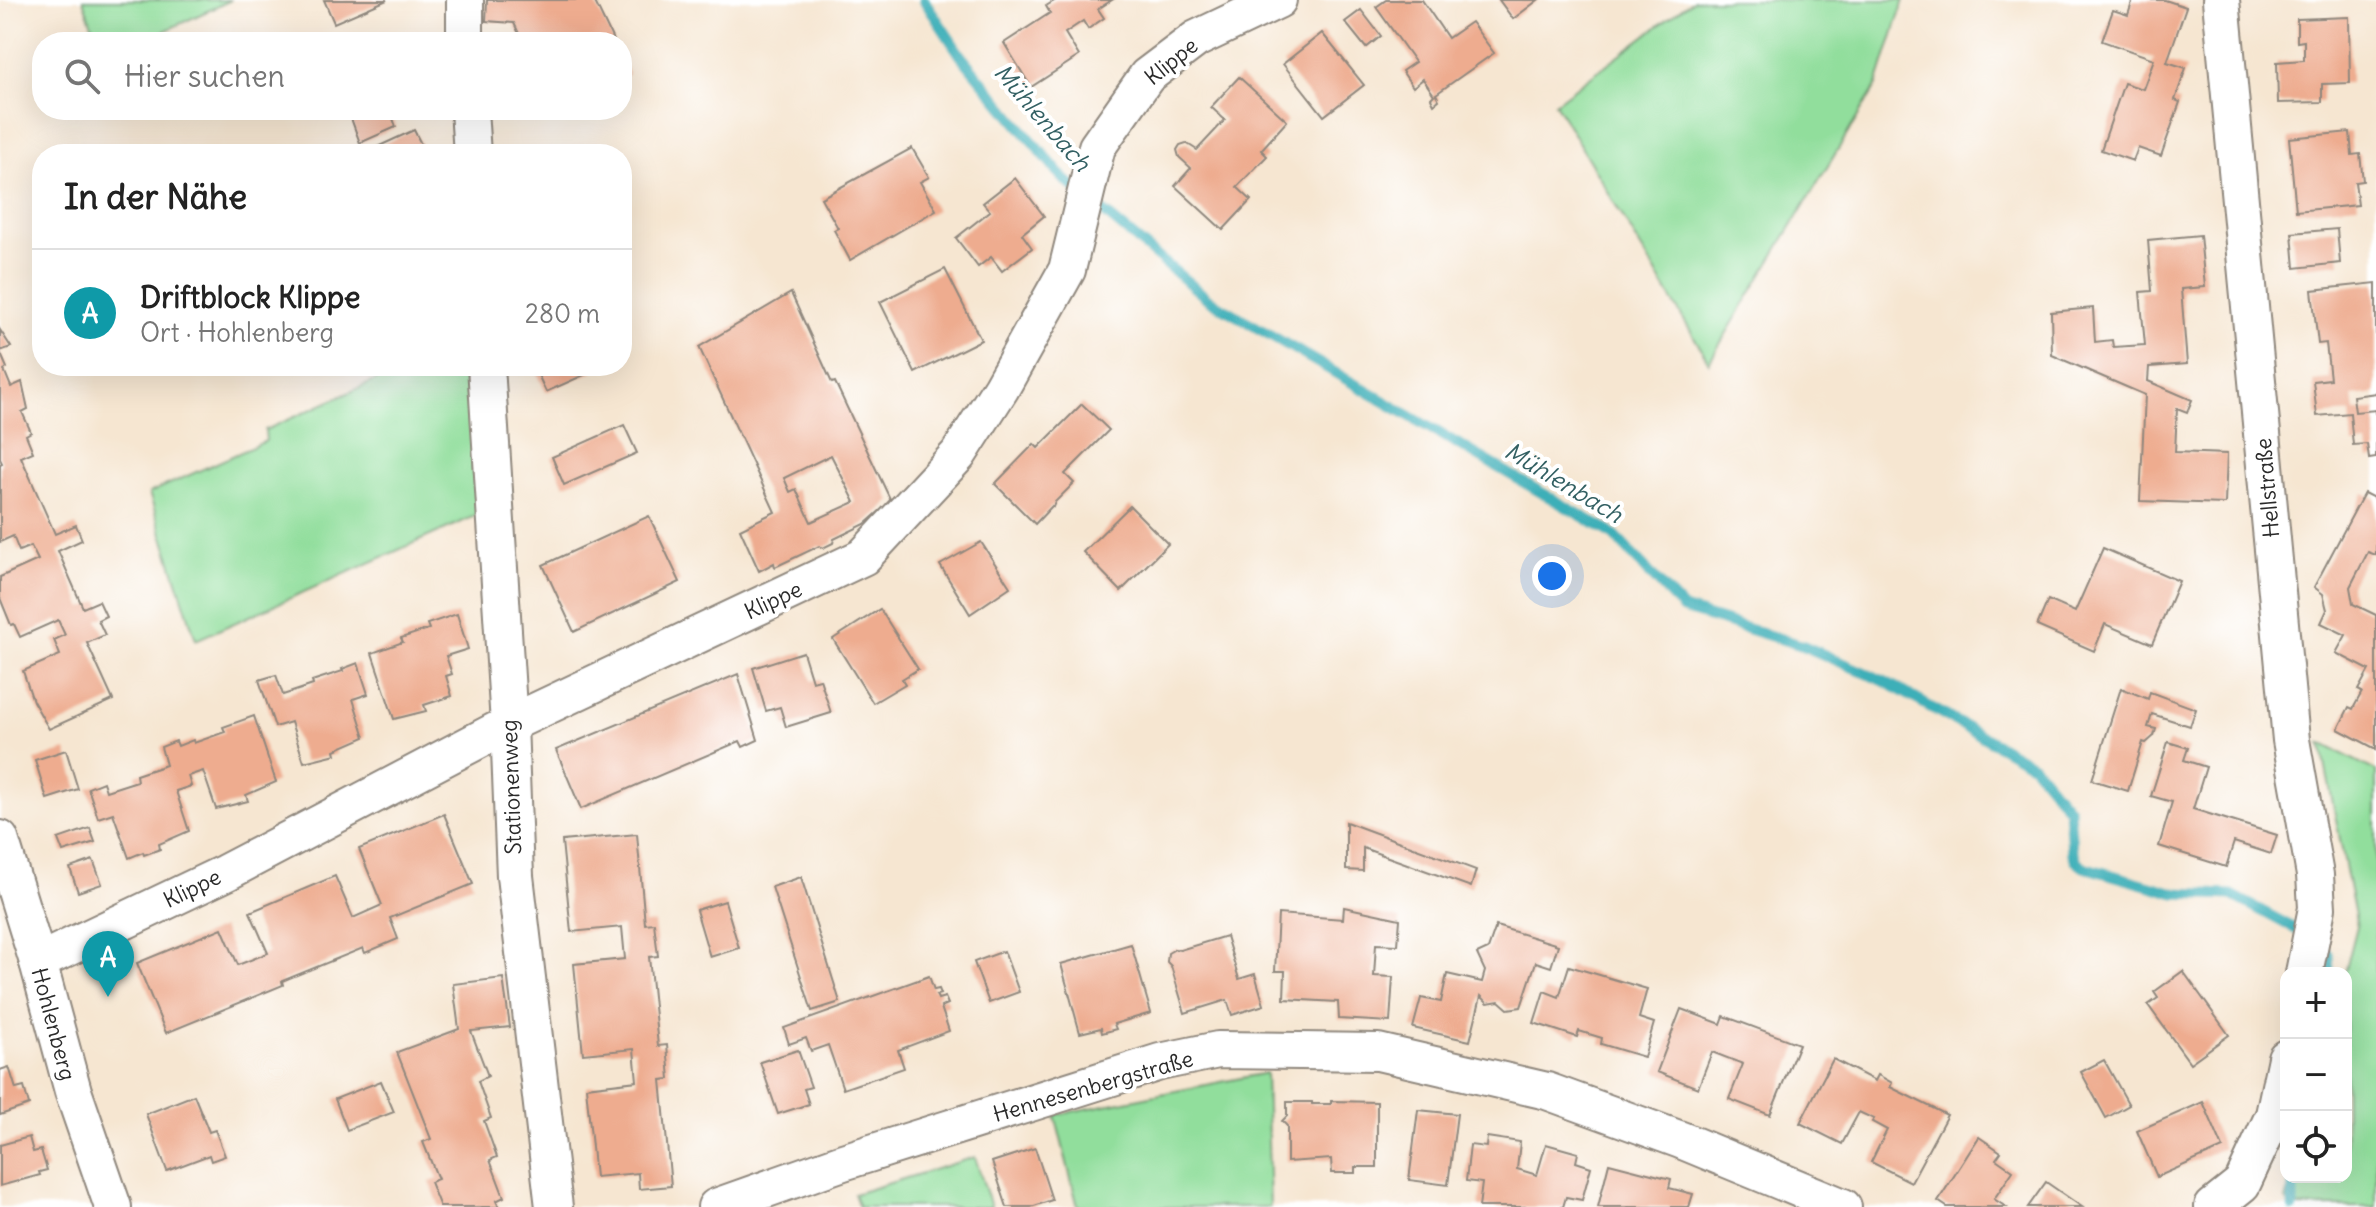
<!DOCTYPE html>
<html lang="de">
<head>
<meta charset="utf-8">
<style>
  :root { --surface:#fff; --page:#f6f6f6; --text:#222; --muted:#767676; --line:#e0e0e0; --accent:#b45309 }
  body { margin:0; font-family:Delius,sans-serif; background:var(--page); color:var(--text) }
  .controls { position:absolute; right:24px; bottom:24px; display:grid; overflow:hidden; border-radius:16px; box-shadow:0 8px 32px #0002 }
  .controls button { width:72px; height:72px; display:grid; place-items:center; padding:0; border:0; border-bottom:2px solid var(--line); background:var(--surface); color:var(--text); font:40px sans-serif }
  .you { position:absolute; left:1552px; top:576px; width:28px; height:28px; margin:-20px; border:6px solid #fff; border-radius:50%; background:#1a73e8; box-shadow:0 0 0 12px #1a73e833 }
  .badge { display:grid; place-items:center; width:52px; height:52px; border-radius:50%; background:var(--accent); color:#fff; font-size:26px; font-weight:700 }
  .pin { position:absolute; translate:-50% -66px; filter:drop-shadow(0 2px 4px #0008) }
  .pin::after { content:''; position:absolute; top:42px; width:28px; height:24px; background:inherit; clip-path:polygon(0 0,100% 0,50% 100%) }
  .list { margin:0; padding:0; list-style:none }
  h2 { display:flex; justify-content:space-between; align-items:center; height:104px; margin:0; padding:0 32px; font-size:34px }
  h2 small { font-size:26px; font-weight:400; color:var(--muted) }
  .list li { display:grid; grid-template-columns:52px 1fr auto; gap:24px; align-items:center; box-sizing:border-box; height:128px; padding:0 32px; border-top:2px solid var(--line) }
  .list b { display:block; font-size:30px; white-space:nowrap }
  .list p { margin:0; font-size:26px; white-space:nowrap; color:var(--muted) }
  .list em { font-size:26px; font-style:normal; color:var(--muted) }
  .icon { flex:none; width:44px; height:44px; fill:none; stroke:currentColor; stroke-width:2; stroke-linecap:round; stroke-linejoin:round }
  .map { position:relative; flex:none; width:2376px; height:1207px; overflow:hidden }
  .search { position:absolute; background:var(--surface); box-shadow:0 8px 32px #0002; left:32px; top:32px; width:600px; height:88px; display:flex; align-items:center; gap:20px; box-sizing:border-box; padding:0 28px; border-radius:32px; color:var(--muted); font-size:30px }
  .panel { position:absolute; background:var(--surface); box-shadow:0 8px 32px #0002; left:32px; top:144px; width:600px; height:232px; border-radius:32px }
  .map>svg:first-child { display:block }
</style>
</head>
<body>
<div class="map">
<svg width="2376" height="1207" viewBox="0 0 2376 1207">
  <rect width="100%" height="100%" fill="#fff"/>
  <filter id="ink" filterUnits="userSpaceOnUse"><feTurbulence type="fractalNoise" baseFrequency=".0125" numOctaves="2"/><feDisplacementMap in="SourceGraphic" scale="16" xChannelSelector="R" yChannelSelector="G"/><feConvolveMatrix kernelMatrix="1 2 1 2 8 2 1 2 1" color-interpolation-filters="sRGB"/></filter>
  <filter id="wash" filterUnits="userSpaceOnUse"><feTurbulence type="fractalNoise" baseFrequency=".006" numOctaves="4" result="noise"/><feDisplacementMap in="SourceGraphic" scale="32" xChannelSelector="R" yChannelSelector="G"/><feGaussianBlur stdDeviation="1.8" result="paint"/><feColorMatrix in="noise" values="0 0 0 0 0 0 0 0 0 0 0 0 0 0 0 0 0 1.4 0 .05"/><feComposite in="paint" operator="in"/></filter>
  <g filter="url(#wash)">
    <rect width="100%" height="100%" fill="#f6e6d1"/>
    <g fill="#91de9c" stroke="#5e8464" stroke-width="2">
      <path d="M83,0H231L141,42H98Z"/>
      <path d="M1693,0H1904L1877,85L1709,362L1555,103Z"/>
      <path d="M408,366H475L484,512L196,640L149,493L266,441L265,430Z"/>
      <path d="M2321,743L2376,771V1207H2292L2286,1200L2292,1177H2346L2345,973L2357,926Z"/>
      <path d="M1266,1073L1270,1207H1078L1055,1115Z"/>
      <path d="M975,1157L991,1207H859L854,1194Z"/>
    </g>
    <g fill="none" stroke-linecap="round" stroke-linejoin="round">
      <g stroke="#3eafb8" stroke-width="11">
        <path d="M924,0L961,56L1064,179L1208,299L1613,534L1683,609L1804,646L1884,681L2033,765L2069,809L2072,851L2076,861L2084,867L2175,893L2232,895L2316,940L2328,954L2329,973"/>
        <path d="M2293,1207V1177"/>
      </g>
    </g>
    <g id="blocks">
      <g fill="#eeac8f" fill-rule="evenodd">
        <path d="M324,0H387L334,23Z"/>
        <path d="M487,0H594L614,42H523L514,23L486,21Z"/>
        <path d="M1056,0H1112L1098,9L1104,18L1088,29L1083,21L1065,33L1079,56L1031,87L1004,43L1050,13L1046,6Z"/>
        <path d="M1386,0H1422L1448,38L1471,22L1494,53L1436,94L1439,100L1434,104L1431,98L1434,95L1423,79L1413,87L1402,71L1415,62L1376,7Z"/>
        <path d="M1499,0H1538L1513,19Z"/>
        <path d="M2133,0H2165L2186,7L2167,62L2186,68L2175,100L2180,102L2161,156L2138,148L2133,161L2101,150L2124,83L2143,89L2154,59L2102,41L2113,10L2128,15Z"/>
        <path d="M1361,10L1381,36L1366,48L1345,22Z"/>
        <path d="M2349,17L2350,83L2322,84V102L2278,103L2277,62L2304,60V41L2297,42V19Z"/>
        <path d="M1322,33L1364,85L1324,116L1283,64Z"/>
        <path d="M622,59L629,74L622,78Z"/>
        <path d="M1239,77L1287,121L1261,150L1267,156L1237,187L1251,200L1223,230L1175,186L1191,168L1179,157L1177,150L1180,145L1186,143L1197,150L1225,120L1211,107Z"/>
        <path d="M348,110H390L396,127L360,143Z"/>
        <path d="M414,130L426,154H362Z"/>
        <path d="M2350,132L2352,155L2360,154L2363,181L2355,182L2358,205L2296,211L2289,138Z"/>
        <path d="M912,148L929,177L920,182L936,210L850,260L834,230L838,228L821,198Z"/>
        <path d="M1015,178L1044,216L1022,234L1032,248L1002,271L991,257L978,267L956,238L990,211L983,203Z"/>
        <path d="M2337,229L2340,263L2295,268L2292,233Z"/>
        <path d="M2200,235L2205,287L2181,289L2187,364L2149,367L2148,381L2192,400L2187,412L2177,408L2175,452L2227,454L2225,504L2140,501L2145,395L2052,355L2051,312L2093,308L2095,342L2112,340L2113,347L2145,345L2140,292L2152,291L2148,240Z"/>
        <path d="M945,269L981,340L915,373L880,302Z"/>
        <path d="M2376,283V393L2353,396L2355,412L2376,410V458L2369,459L2367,444L2353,445L2350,413L2317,416L2313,381L2330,379L2326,343L2318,344L2312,290Z"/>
        <path d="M791,293L832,383L835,382L891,501L865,524L834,539L833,543L823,548L819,546L775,567L774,563L759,571L740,529L775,512L699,347ZM831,455L855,502L811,522L796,489L790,492L784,478Z"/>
        <path d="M0,330L11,347L0,351Z"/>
        <path d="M0,352L7,368L4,370L11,387L22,382L28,409L22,412L31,432L26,435L33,452L21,457L55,534L76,525L82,540L58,551L83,608L99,601L106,616L98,620L105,635L87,643L113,700L49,729L33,701L23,671L60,655L54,640L65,635L58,620L20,637L14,624L11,625L0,598V577L38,560L31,546L19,551L13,536L0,542V464L2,463L0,459Z"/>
        <path d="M534,366H593V371L546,392Z"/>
        <path d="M1082,404L1109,430L1065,474L1074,483L1055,502L1053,507L1052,506L1035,524L995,484L1034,444L1038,448Z"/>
        <path d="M624,425L637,453L564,485L552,457Z"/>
        <path d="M2364,493L2376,499V555L2368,552L2350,587L2353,604L2376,615V749L2338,729L2349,707L2353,709L2362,692L2358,690L2369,670L2336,653L2346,635L2321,623L2327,610L2323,594L2314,587Z"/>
        <path d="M1130,506L1168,544L1121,591L1083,552Z"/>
        <path d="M649,516L680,582L574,632L543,565Z"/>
        <path d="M981,542L1010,587L970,614L940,565Z"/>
        <path d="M2103,548L2179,581L2152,644L2105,624L2094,651L2037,626L2048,600L2075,612Z"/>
        <path d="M880,609L918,669L902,679L905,684L873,703L833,639Z"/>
        <path d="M457,614L468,649L446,656L452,674L446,676L452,696L424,705L426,711L394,719L372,653L403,642L401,638L429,629L427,624Z"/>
        <path d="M803,652L812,681L820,679L831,713L786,727L780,707L766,711L753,668Z"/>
        <path d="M358,663L368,694L353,699L365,737L335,750L336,754L304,762L291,722L275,727L259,680L276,675L283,695L313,685L312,681L343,671L342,669Z"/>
        <path d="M738,674L758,740L743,747L740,741L581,809L556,750Z"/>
        <path d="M2121,688L2148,699L2150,692L2196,709L2190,726L2152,714L2148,727L2156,729L2154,736L2146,743L2143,742L2128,791L2092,780Z"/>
        <path d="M254,716L276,782L246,795L248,801L216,809L203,771L188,776L191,786L176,791L189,831L159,844L160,849L144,855L143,852L129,858L113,813L98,818L88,788L103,782L106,791L137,781L136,775L166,765L161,747L176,741L178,746L193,740L194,743L225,732L223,727Z"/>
        <path d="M2168,742L2188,748L2184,760L2206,767L2193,809L2277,835L2271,854L2234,842L2226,867L2159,846L2172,802L2151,796Z"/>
        <path d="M66,750L78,789L47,799L35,760Z"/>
        <path d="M444,814L473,884L390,918L398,939L365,953L363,948L282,981L283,985L166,1033L137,963L222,928L238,965L268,953L250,912L335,876L353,918L382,905L359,849Z"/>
        <path d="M1346,822L1476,870L1471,887L1363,848V871L1346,870Z"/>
        <path d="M90,828L95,842L63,852L58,839Z"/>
        <path d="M637,834L645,924L654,923L658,956L649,957L658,1046L667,1045L670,1079L661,1080L671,1186L639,1189L638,1173L595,1177L586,1087L637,1081L634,1049L583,1054L574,964L625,959L622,927L571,932L562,841Z"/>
        <path d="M93,860L102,884L78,892L70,868Z"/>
        <path d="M801,877L840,1002L812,1011L772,887Z"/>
        <path d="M725,901L739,948L710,957L696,910Z"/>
        <path d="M1344,907L1400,919L1398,945L1376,944L1374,976L1393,977L1390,1022L1339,1019L1338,1002L1284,999L1285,971H1275L1278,914L1343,919Z"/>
        <path d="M1496,926L1558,945L1551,967L1536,962L1521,1007L1508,1009L1499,1001L1488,1003L1481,996L1470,1041L1413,1028L1421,998L1441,1002L1447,974L1482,982L1485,971L1477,954L1488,949Z"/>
        <path d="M1226,936L1239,979L1255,974L1264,1005L1232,1015L1227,1000L1185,1013L1171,966L1167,962L1168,953L1175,949L1180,950Z"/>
        <path d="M1131,944L1151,1013L1114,1024L1116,1029L1102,1033L1101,1028L1080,1033L1061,964Z"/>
        <path d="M1004,951L1019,992L989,1003L974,962Z"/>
        <path d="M1569,966L1647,989L1639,1018L1654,1023L1644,1057L1601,1044L1602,1038L1579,1031L1577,1037L1534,1023L1544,991L1559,997Z"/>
        <path d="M2183,971L2229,1035L2190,1063L2148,1005L2158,998L2154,992Z"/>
        <path d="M929,976L934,990L939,989L941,994L936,995L938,999L945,997L948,1004L941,1007L949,1031L898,1050L904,1068L843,1089L828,1045L811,1051L806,1038L789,1044L784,1028Z"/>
        <path d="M503,978L510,1027L471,1031L488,1076L478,1081L491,1118L484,1121L497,1157L490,1160L504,1197L496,1201L499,1207H440L430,1182L438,1179L423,1142L431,1139L397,1052L459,1029L453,984Z"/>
        <path d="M1681,1009L1721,1024L1724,1016L1799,1044L1770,1115L1729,1099L1743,1064L1712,1052L1698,1088L1657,1072Z"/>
        <path d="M798,1050L811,1087L804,1089L809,1104L778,1114L760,1062Z"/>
        <path d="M1833,1059L1875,1081L1878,1075L1892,1083L1890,1087L1947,1115L1911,1182L1871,1162L1887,1130L1872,1122L1874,1119L1859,1112L1842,1144L1800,1123Z"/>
        <path d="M2104,1060L2129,1105L2106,1118L2081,1072Z"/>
        <path d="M9,1067L16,1089L24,1087L29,1105L0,1115V1070Z"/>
        <path d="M381,1081L394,1112L347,1130L335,1099Z"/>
        <path d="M194,1095L209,1132L215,1130L225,1156L211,1161L209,1155L167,1171L146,1114Z"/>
        <path d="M1331,1101L1377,1102V1167H1355V1173H1332L1331,1159L1287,1162V1126L1282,1121L1287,1116V1102H1312V1104H1331Z"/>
        <path d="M2203,1102L2223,1148L2157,1177L2137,1131Z"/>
        <path d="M1418,1110L1457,1114L1448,1185L1409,1180Z"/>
        <path d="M29,1137L33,1152L41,1150L47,1170L39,1172L40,1175L0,1186V1145Z"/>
        <path d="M1487,1137L1520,1142L1517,1169L1537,1175L1546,1144L1578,1153L1576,1162L1591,1167L1582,1200L1566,1197L1563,1207H1479L1482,1183L1466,1181L1470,1145L1486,1147Z"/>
        <path d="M1979,1137L2001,1152L1996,1159L2013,1171L1994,1199L2006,1207H1947L1938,1201Z"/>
        <path d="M1035,1148L1052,1200L1031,1207H1007L992,1162Z"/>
        <path d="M1609,1163L1671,1179L1669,1188L1693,1194L1689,1207H1598Z"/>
        <path d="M2046,1182L2082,1207H2028Z"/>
      </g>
    </g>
  </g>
  <g filter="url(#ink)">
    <use href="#blocks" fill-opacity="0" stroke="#90887e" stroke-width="2"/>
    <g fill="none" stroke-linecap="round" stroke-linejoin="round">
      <defs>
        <g id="minor">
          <path d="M465,0V42"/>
          <path d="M2221,0L2291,740L2315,875L2317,908L2304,973"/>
          <path d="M469,110L472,154"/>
          <path d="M486,366L509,724L515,876L554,1207"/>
          <path d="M0,839L38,962L73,1091L113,1207"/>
          <path d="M38,962L225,873L509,724L863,557L958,455L1001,388L1067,270L1097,147L1147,76L1196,39L1278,0"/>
          <path d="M716,1207L843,1162L1160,1062L1218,1050L1378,1052L1547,1091L1681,1140L1843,1207"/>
          <path d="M2213,1207L2242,1184L2274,1115L2286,1058"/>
        </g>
      </defs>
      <use href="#minor" stroke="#90887e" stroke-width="40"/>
      <use href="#minor" stroke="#fff" stroke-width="36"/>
    </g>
  </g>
  <g text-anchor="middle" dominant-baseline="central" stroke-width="8" stroke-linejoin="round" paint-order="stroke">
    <g font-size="22" fill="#2b2b2b" stroke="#fff">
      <text transform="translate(1171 61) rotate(-39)">Klippe</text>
      <text transform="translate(2267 488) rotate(-95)">Hellstraße</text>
      <text transform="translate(773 600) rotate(-25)">Klippe</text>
      <text transform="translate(511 787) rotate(-92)">Stationenweg</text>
      <text transform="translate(192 888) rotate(-26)">Klippe</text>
      <text transform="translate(54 1024) rotate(75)">Hohlenberg</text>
      <text transform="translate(1093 1086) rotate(-16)">Hennesenbergstraße</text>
    </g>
    <g font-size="24" font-style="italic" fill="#336063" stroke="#fff">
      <text transform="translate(1043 117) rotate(49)">Mühlenbach</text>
      <text transform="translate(1564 482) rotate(31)">Mühlenbach</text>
    </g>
  </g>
</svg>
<div class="controls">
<button>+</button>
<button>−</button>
<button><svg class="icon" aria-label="locate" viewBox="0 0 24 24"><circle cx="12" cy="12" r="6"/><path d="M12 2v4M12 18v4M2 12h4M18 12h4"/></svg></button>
</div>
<div class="you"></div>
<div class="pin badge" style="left:108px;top:997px;background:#0f9aa8">A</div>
<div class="search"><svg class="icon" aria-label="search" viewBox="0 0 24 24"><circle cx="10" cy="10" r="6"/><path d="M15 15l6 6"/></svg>Hier suchen</div>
<section class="panel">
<h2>In der Nähe<small></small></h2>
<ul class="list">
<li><span class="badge" style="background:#0f9aa8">A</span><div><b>Driftblock Klippe</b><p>Ort · Hohlenberg</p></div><em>280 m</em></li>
</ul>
</section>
</div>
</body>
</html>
